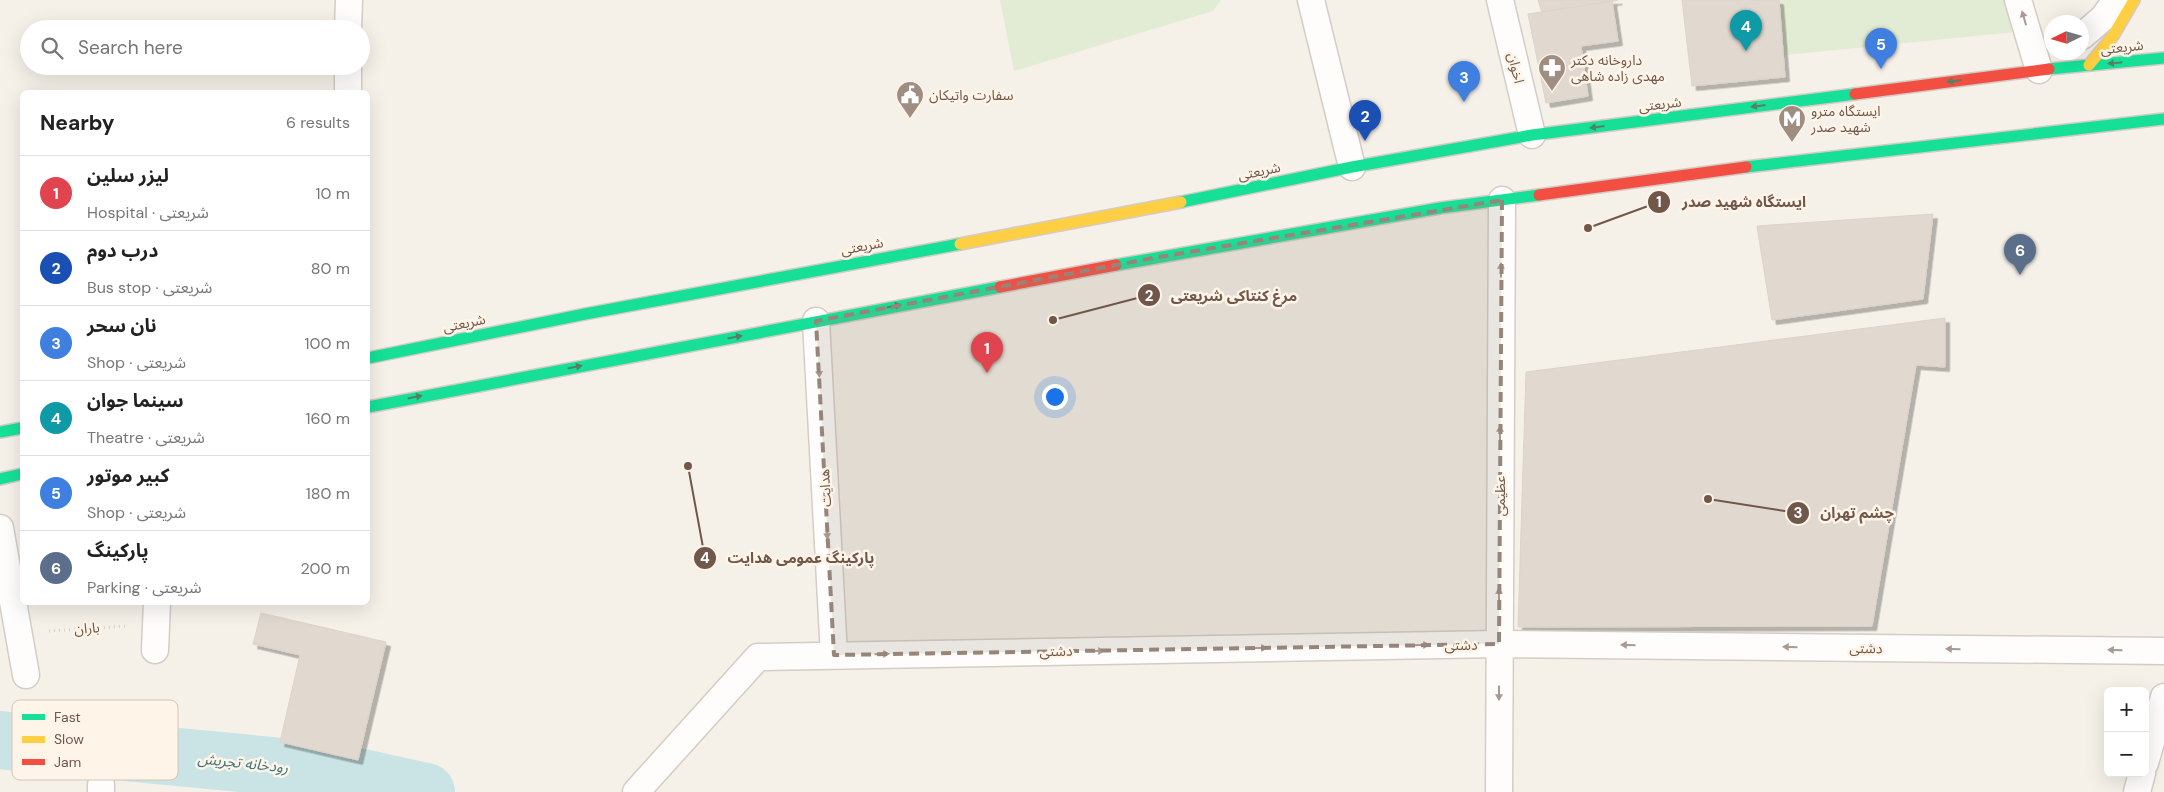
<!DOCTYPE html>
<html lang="en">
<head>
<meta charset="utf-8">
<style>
  :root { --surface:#fff; --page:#f2f2f2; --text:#222; --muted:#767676; --line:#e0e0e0; --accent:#9f8d81 }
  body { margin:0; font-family:"DM Sans","Noto Sans Arabic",sans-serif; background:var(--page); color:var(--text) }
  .controls { position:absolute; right:15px; bottom:15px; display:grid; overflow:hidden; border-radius:8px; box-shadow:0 5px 20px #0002 }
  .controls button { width:45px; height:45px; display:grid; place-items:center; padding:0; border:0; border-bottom:1px solid var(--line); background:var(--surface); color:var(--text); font:25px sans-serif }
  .compass { position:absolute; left:2044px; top:15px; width:45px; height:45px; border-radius:50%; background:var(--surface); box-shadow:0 5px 20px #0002; rotate:265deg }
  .you { position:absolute; left:1054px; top:396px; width:18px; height:18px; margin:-12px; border:4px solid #fff; border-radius:50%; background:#1a73e8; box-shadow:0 0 0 8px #1a73e833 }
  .badge { display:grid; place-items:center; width:32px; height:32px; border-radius:50%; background:var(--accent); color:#fff; font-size:16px; font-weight:700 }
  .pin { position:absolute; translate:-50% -41px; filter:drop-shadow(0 1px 2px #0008) }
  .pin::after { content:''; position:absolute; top:26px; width:18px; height:15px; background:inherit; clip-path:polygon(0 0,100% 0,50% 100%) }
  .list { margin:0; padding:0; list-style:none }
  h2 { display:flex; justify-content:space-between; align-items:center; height:65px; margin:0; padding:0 20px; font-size:21px }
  h2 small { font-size:16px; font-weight:400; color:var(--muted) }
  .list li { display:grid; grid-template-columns:32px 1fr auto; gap:15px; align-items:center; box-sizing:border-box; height:75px; padding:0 20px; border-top:1px solid var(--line) }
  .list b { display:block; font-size:19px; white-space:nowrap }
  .list p { margin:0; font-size:16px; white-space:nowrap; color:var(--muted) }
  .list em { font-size:16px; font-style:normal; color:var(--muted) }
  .icon { flex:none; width:28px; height:28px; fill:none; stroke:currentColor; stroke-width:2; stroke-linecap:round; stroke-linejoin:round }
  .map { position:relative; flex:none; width:2164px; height:792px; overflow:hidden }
  .search { position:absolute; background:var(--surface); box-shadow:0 5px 20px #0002; left:20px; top:20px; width:350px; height:55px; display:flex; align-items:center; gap:12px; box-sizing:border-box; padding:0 18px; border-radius:28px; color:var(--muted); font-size:19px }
  .panel { position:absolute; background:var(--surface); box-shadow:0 5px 20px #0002; left:20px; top:90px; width:350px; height:515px; border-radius:8px }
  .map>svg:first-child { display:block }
</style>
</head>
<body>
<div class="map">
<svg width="2164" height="792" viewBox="0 0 2164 792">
  <defs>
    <filter id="shadow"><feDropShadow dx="4.5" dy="4.5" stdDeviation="0" flood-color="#0004"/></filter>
  </defs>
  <rect width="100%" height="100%" fill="#f5f0e8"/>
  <g fill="#e2ebd3">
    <path d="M1000,0H1221L1213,11L1014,71Z"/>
    <path d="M1688,0H2005L2015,32L1697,64Z"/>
  </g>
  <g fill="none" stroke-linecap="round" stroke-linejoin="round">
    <path stroke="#cae3e4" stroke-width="58" d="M0,740L335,772L426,792"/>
  </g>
  <g fill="#e1d8d0" stroke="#ddd3ca" filter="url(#shadow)">
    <path d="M1538,0H1618L1543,16Z"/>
    <path d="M1682,0H1779L1785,77L1692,86Z"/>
    <path d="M1612,1L1618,41L1581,46L1588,96L1546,103L1528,14Z"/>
    <path d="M1933,214L1923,299L1772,320L1757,226Z"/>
    <path d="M1945,318V367L1916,365L1872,626L1518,627L1526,372Z"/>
    <path d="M261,613L386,642L358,760L280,742L300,655L253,644Z"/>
  </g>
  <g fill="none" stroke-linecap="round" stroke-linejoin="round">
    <defs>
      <g id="street">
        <path d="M1311,0L1352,167"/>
        <path d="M1500,0L1532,135"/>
        <path d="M2018,0L2039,70"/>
        <path d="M348,29L349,0"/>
        <path d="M2082,36L2103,18L2116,0"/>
        <path d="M348,92V66"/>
        <path d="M816,321L834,655"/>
        <path d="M0,528L26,675"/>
        <path d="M155,650L157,602"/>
        <path d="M2145,763L2164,697"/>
        <path d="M101,785V792"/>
        <path d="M636,792L758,657L1499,644L2164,651"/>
        <path d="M1499,792L1502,200"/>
        <path d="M2137,792L2142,773"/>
      </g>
      <g id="fast">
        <path d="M2049,69L2164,58"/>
        <path d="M1746,167L2164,119"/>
        <path d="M1181,202L1352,167L1532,135L1855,94"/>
        <path d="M1116,265L1440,208L1539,195"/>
        <path d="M368,358L585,314L960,244"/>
        <path d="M368,407L1000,287"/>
        <path d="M0,432L22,428"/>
        <path d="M0,479L22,474"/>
      </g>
      <g id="slow">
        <path d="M2089,65L2113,36L2134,0"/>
        <path d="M960,244L1181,202"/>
      </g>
      <g id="jam">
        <path d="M1855,94L2049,69"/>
        <path d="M1539,195L1746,167"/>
        <path d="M1000,287L1116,265"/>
      </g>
    </defs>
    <use href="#street" stroke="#d4cdc6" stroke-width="29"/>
    <use href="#fast" stroke="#d4cbc5" stroke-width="14"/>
    <use href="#slow" stroke="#d4cbc5" stroke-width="14"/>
    <use href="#jam" stroke="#d4cbc5" stroke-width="14"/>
    <path stroke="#d6cfca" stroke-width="3" stroke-dasharray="1 4" stroke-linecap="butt" d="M49,631L128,626"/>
    <use href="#street" stroke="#fefdfc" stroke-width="26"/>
    <use href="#fast" stroke="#16e098" stroke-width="11"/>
    <use href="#slow" stroke="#ffcf43" stroke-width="11"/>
    <use href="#jam" stroke="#f24e42" stroke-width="11"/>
  </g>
  <defs><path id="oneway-solid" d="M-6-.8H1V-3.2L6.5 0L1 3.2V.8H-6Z" transform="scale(1.25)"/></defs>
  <g fill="#a99991">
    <use href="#oneway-solid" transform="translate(2024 18) rotate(-106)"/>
    <use href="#oneway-solid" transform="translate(1501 270) rotate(-90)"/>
    <use href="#oneway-solid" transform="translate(819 370) rotate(87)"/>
    <use href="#oneway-solid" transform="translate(1500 433) rotate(-90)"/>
    <use href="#oneway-solid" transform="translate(827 532) rotate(87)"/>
    <use href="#oneway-solid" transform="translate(1499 595) rotate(-90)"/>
    <use href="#oneway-solid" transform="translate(1422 645) rotate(-1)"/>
    <use href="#oneway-solid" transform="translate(1628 645) rotate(-179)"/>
    <use href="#oneway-solid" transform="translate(1790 647) rotate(-179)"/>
    <use href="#oneway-solid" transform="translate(1260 648) rotate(-1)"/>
    <use href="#oneway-solid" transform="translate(1953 649) rotate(-179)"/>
    <use href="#oneway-solid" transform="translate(2115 650) rotate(-179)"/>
    <use href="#oneway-solid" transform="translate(1097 651) rotate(-1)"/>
    <use href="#oneway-solid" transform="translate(882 654) rotate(-1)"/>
    <use href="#oneway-solid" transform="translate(1499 693) rotate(90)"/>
  </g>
  <g fill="#568061">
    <use href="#oneway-solid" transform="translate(2115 63) rotate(174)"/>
    <use href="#oneway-solid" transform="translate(1954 81) rotate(173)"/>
    <use href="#oneway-solid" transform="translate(1758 106) rotate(173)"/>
    <use href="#oneway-solid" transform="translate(1597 127) rotate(173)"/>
    <use href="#oneway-solid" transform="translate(894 306) rotate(-11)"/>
    <use href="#oneway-solid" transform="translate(735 337) rotate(-11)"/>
    <use href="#oneway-solid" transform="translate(575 367) rotate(-11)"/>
    <use href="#oneway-solid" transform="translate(415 397) rotate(-11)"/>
  </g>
  <path fill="#988579" fill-opacity="0.2" stroke="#988579" stroke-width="4" stroke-dasharray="10 6" stroke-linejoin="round" d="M1502,200L1499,644L834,655L816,321L1153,258Z"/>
  <defs>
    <symbol id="pharmacy-pin" viewBox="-11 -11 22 30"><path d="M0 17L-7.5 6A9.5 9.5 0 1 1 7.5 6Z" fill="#9f8d81" stroke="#fef5e8"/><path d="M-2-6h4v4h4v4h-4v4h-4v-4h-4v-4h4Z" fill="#fff"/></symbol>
    <symbol id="civic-pin" viewBox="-11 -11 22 30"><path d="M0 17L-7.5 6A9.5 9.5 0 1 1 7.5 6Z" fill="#9f8d81" stroke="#fef5e8"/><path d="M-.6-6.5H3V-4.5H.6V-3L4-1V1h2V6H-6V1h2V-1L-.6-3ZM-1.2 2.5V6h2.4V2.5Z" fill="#fff"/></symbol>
    <symbol id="metro-pin" viewBox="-11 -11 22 30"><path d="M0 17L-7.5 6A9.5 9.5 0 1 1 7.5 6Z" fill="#9f8d81" stroke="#fef5e8"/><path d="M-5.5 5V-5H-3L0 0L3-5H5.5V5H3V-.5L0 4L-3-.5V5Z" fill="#fff"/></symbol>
  </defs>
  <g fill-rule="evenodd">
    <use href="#pharmacy-pin" x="1536" y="52" width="32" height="43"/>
    <use href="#civic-pin" x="894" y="79" width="32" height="43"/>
    <use href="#metro-pin" x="1776" y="103" width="32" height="43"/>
  </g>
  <g text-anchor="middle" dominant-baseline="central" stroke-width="5" stroke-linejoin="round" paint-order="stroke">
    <g font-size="14" fill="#71574a" stroke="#fef5e8">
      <text transform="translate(2122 47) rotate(-6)">شریعتی</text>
      <text transform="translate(1516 68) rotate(77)">اخوان</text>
      <text transform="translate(1660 104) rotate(-7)">شریعتی</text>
      <text transform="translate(1259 171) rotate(-12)">شریعتی</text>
      <text transform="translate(862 246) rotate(-11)">شریعتی</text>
      <text transform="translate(464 323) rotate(-12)">شریعتی</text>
      <text transform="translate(825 488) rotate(-93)">هدایت</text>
      <text transform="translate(1500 496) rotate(-90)">عظیمی</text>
      <text transform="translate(87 628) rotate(-4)">باران</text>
      <text transform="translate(1461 645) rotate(-1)">دشتی</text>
      <text transform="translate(1866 648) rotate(1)">دشتی</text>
      <text transform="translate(1056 651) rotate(-1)">دشتی</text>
    </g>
    <g font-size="14" fill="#71574a" stroke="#fef5e8" text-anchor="start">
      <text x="1571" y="60">داروخانه دکتر<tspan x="1571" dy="16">مهدی زاده شاهی</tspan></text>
      <text x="929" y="95">سفارت واتیکان</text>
      <text x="1811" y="111">ایستگاه مترو<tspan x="1811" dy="16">شهید صدر</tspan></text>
    </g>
    <g font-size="15" font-style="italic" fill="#42747d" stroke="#fef5e8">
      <text transform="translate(243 763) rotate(6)">رودخانه تجریش</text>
    </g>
  </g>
  <rect x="12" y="700" width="166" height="80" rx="8" fill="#fef5e8" stroke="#d4c6b9" stroke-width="1"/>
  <rect x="22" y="714" width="23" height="6" fill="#16e098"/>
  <rect x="22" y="736" width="23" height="7" fill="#ffcf43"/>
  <rect x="22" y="759" width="23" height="6" fill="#f24e42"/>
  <g font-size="14" fill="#71574a">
    <text x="54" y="722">Fast</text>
    <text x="54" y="744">Slow</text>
    <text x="54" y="767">Jam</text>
  </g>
  <path fill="none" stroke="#71574a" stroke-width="2" d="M1588 228L1659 202M1053 320L1149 295M1708 499L1798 513M688 466L705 558"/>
  <g fill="#71574a" stroke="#fef5e8" stroke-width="2">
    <circle cx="1588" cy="228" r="5"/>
    <circle cx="1053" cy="320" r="5"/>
    <circle cx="1708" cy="499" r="5"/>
    <circle cx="688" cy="466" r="5"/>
    <circle cx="1659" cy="202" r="12"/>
    <circle cx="1149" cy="295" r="12"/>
    <circle cx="1798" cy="513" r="12"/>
    <circle cx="705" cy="558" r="12"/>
  </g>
  <g font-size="15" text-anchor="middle" font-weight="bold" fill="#fff">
    <text x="1659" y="207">1</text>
    <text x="1149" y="301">2</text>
    <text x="1798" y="518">3</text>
    <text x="705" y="563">4</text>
  </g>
  <g font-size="15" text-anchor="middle" font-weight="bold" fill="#71574a" stroke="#fef5e8" stroke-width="5" stroke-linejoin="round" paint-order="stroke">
    <text x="1744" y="207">ایستگاه شهید صدر</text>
    <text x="1234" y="301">مرغ کنتاکی شریعتی</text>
    <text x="1857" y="518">چشم تهران</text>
    <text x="801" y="563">پارکینگ عمومی هدایت</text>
  </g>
</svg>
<div class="controls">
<button>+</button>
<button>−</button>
</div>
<svg class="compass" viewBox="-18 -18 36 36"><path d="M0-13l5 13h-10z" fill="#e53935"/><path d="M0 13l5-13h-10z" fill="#767676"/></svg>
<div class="you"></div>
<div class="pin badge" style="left:987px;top:373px;background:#e0444e">1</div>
<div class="pin badge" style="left:1365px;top:141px;background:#1a4fb4">2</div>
<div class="pin badge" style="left:1464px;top:102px;background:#3f7fe0">3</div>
<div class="pin badge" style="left:1746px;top:51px;background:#0f9aa8">4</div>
<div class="pin badge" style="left:1881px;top:69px;background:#3f7fe0">5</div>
<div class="pin badge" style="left:2020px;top:275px;background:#5c6f8a">6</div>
<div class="search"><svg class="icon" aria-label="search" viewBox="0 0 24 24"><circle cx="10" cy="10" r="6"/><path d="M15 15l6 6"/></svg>Search here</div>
<section class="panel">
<h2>Nearby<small>6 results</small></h2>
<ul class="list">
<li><span class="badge" style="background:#e0444e">1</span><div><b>لیزر سلین</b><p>Hospital · شریعتی</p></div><em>10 m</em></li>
<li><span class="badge" style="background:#1a4fb4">2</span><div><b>درب دوم</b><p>Bus stop · شریعتی</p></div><em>80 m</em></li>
<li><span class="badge" style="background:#3f7fe0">3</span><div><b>نان سحر</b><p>Shop · شریعتی</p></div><em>100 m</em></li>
<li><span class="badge" style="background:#0f9aa8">4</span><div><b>سینما جوان</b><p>Theatre · شریعتی</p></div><em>160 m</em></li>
<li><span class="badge" style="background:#3f7fe0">5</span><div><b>کبیر موتور</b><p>Shop · شریعتی</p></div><em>180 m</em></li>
<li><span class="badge" style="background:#5c6f8a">6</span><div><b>پارکینگ</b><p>Parking · شریعتی</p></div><em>200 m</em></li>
</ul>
</section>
</div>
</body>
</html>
